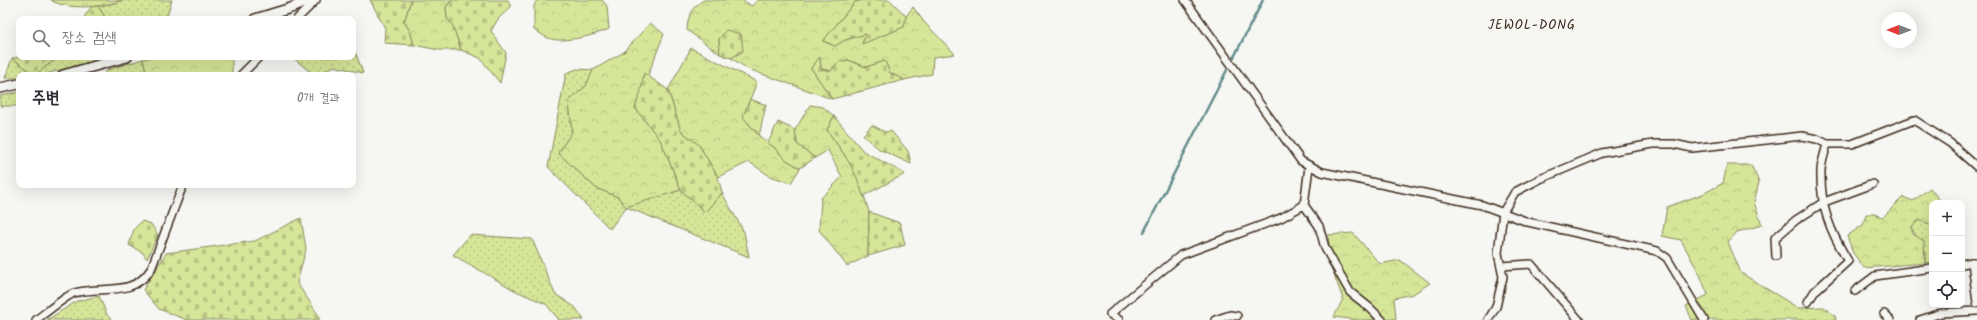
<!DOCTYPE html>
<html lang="ko">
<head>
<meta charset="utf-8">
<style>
  :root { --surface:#fff; --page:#f2f2f3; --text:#2b2b33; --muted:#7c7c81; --line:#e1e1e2 }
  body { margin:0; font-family:Kalam,"Poor Story",sans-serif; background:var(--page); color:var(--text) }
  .controls { position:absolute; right:12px; bottom:12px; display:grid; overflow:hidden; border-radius:8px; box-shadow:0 4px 16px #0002 }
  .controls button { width:36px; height:36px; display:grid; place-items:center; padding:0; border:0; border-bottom:1px solid var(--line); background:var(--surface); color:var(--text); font:20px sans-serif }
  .compass { position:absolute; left:1881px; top:12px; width:36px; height:36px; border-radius:50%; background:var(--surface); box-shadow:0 4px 16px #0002; rotate:270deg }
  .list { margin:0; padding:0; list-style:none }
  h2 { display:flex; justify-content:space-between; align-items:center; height:52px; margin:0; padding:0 16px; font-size:17px }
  h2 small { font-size:13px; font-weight:400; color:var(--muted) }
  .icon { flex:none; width:22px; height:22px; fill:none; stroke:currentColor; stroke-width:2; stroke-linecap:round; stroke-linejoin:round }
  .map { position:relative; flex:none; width:1977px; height:320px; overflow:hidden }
  .search { position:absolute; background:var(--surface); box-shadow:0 4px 16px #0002; left:16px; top:16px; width:340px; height:44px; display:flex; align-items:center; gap:10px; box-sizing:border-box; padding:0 14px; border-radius:8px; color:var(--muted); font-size:15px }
  .panel { position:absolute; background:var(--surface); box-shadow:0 4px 16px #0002; left:16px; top:72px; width:340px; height:116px; border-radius:8px }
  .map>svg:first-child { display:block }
</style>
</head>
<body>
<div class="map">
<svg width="1977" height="320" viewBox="0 0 1977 320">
  <defs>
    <pattern id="grass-dots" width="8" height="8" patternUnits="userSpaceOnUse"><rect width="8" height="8" fill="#d5e699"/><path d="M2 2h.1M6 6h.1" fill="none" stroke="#b8c583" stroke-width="1.8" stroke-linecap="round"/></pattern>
    <pattern id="forest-crowns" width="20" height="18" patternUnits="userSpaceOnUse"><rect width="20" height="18" fill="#d5e699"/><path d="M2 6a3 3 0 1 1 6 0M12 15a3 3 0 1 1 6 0" fill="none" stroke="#b8c583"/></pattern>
    <pattern id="cemetery-stones" width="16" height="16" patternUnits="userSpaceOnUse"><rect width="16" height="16" fill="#d5e699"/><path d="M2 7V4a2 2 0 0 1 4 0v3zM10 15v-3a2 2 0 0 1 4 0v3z" fill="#b8c583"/></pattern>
  </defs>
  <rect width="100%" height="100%" fill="#f6f6f2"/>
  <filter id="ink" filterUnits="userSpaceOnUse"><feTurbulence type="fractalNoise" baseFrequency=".025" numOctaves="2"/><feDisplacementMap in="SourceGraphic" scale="8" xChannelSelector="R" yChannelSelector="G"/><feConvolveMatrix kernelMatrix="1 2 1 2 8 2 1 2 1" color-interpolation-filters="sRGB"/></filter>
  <g filter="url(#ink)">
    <g fill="url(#grass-dots)" stroke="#88885c">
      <path d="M122,0H172L166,19H106L98,6L115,3Z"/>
      <path d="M353,46L363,73L334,66L318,75H314L292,57H353Z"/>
      <path d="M64,57H109L42,75H19V78H5L12,58L35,75L57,58Z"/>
      <path d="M143,59L147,75H103L107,70Z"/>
      <path d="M577,69L593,70L586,86L569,101L572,132L558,153L596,188L618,197L626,206L681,190L705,212L722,193L744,232L749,257L626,207L610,229L548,167L566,73Z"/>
      <path d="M19,92V106H0V96Z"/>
      <path d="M1919,220L1932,225V262L1925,263L1926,253L1911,227Z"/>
      <path d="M470,235L532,239L555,294L575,307L584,320H559L546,304L516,291L453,255Z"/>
      <path d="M99,296L107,315L112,320H47L77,301Z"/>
    </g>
    <g fill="url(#forest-crowns)" stroke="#88885c">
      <path d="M51,0H122C107,7 66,11 51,0Z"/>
      <path d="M411,0H452L446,7L447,18L453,26L461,50H439L414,45L410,31L404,22Z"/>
      <path d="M537,0H602L607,6L609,29C596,35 562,44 548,38C543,36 539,32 534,30V6Z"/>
      <path d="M704,0H742L752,6L757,0H863L855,2L823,41L835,46L845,40L866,34L863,43L904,27L906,16L913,7L924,22L955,54L933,57L932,74L904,80L890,73L885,61L866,67L848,60L838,62L832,71L821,69L820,58L811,68L832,99L748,69L731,58L743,51L719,39L720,54L687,30C688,16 691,7 704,0Z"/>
      <path d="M650,23L664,34L635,108L661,141L681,190L626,207L618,197L596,188L558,153L572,132L569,101L586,86L593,70L624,52Z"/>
      <path d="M691,48L757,82L743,117L759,136L775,148L785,159L800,168L791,183L770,176L749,162L718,177L699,145L681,131L668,90Z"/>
      <path d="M151,57H232V72L229,75H147L143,59Z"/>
      <path d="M810,105L823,107L834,116L827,130L848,160L860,182L869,212L868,256L847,266L819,230L821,198L842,177L828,150L815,158L797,144L795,130Z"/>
      <path d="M1727,165H1751L1759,182L1754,202L1762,225L1737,232L1728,242L1741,273L1798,308L1824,307L1835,316L1836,320H1692L1686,306L1708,295L1700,275L1681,240L1662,236L1667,207L1703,194L1723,183Z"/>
      <path d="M1930,188L1942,203H1932V225L1919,220L1911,227L1913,234L1924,241L1925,263L1864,268L1853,253L1847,236L1863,225L1866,214H1874L1883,217L1903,197L1913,201Z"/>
      <path d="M1353,233L1380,264L1400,260L1430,283L1413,294L1394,298L1396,319L1357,320L1334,317L1343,299L1332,269L1328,235Z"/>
    </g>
    <g fill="url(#cemetery-stones)" stroke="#88885c">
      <path d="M370,0H411L404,22L410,31L414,45L384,43L385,28Z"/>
      <path d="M452,0H508L511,7L498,19L491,31L506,53L500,83L480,58L461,50L453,26L447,18L446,7Z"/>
      <path d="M863,0H890L906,16L904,27L862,44L866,34L845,40L835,46L823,41L855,2Z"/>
      <path d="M98,6L106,19H83L91,7Z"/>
      <path d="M726,30L741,34L743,51L731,58L720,54L719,39Z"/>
      <path d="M23,57H64L57,58L35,75L12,58Z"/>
      <path d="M820,57L821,69L831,71L838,62L848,60L866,67L885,61L890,73L904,80L832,99L811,68Z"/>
      <path d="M644,73L668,90L681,131L699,145L718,177L722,193L705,212L681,190L661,141L635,108L640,94Z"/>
      <path d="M750,99L766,105L759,136L743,117Z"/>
      <path d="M834,116L863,151L905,174L863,196C857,171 842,151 827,130Z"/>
      <path d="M778,122L795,130L797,144L815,158L800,168L785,159L775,148L768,143Z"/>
      <path d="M872,125L885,132L891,131L908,151L911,164L879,149L863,135Z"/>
      <path d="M869,212L900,223L905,245L868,256Z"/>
      <path d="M301,218L306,249L297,283L319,316V320H187L159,309L143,290L166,253L255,241Z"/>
      <path d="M142,221L151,224L158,235L147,259L143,253L129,245L134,229Z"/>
    </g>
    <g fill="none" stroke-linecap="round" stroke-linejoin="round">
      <g stroke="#628c8c" stroke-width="2.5">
        <path d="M1234,57L1263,0"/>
        <path d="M1144,232L1227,70"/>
      </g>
      <defs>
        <g id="street">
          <path d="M1185,0L1301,161L1322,172L1482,205L1528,222L1657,251L1667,258L1704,320"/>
          <path d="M297,19L316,0"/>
          <path d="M241,75L259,57"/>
          <path d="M1304,205L1319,226L1325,248L1350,292L1370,308L1382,320"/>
          <path d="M1776,256L1775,238L1796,220L1824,202L1873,184"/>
          <path d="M1977,262H1972L1977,303"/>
          <path d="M1962,264L1972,262"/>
          <path d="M1501,266L1531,264L1579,320"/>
          <path d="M1855,291L1875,276L1932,268"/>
          <path d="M1808,302L1815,291L1848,261C1830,231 1820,207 1821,171C1821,163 1825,153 1827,144"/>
          <path d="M1884,314L1890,320"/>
          <path d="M36,320C44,314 66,296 74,293C102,285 133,298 151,269L183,185"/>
          <path d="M1119,320L1110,314L1181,255L1281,218L1304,205L1309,167"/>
          <path d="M1215,320L1230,315L1237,316"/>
          <path d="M1488,320L1496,307L1503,277L1498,253L1503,212L1515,192L1540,179L1602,153L1653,144H1674L1692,148L1802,136L1817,139L1827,144H1852L1914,120L1950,143L1977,167"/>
          <path d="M1920,320L1941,313L1977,311"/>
        </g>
        <g id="secondary">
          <path d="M255,19L291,8L310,0"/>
          <path d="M63,75L127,57"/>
          <path d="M0,88L19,84"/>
        </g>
      </defs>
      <use href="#street" stroke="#3b2a1e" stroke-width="10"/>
      <use href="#secondary" stroke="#3b2a1e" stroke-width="12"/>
      <use href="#street" stroke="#f6f6f2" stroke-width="7"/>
      <use href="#secondary" stroke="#f6f6f2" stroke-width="9"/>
    </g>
  </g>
  <g text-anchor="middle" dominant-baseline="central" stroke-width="3" stroke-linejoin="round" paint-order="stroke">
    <g font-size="13" letter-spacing="1" fill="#3b2a1e" stroke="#f6f6f2">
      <text x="1532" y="25">JEWOL-DONG</text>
    </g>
  </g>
</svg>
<div class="controls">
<button>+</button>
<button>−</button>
<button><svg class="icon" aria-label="locate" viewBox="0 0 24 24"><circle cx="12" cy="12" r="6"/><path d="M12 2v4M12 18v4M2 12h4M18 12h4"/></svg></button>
</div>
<svg class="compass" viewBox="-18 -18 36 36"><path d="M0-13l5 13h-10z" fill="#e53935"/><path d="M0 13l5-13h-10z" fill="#7c7c81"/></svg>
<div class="search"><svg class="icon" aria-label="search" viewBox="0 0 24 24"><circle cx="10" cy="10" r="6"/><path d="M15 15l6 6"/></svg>장소 검색</div>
<section class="panel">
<h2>주변<small>0개 결과</small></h2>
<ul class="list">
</ul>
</section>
</div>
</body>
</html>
